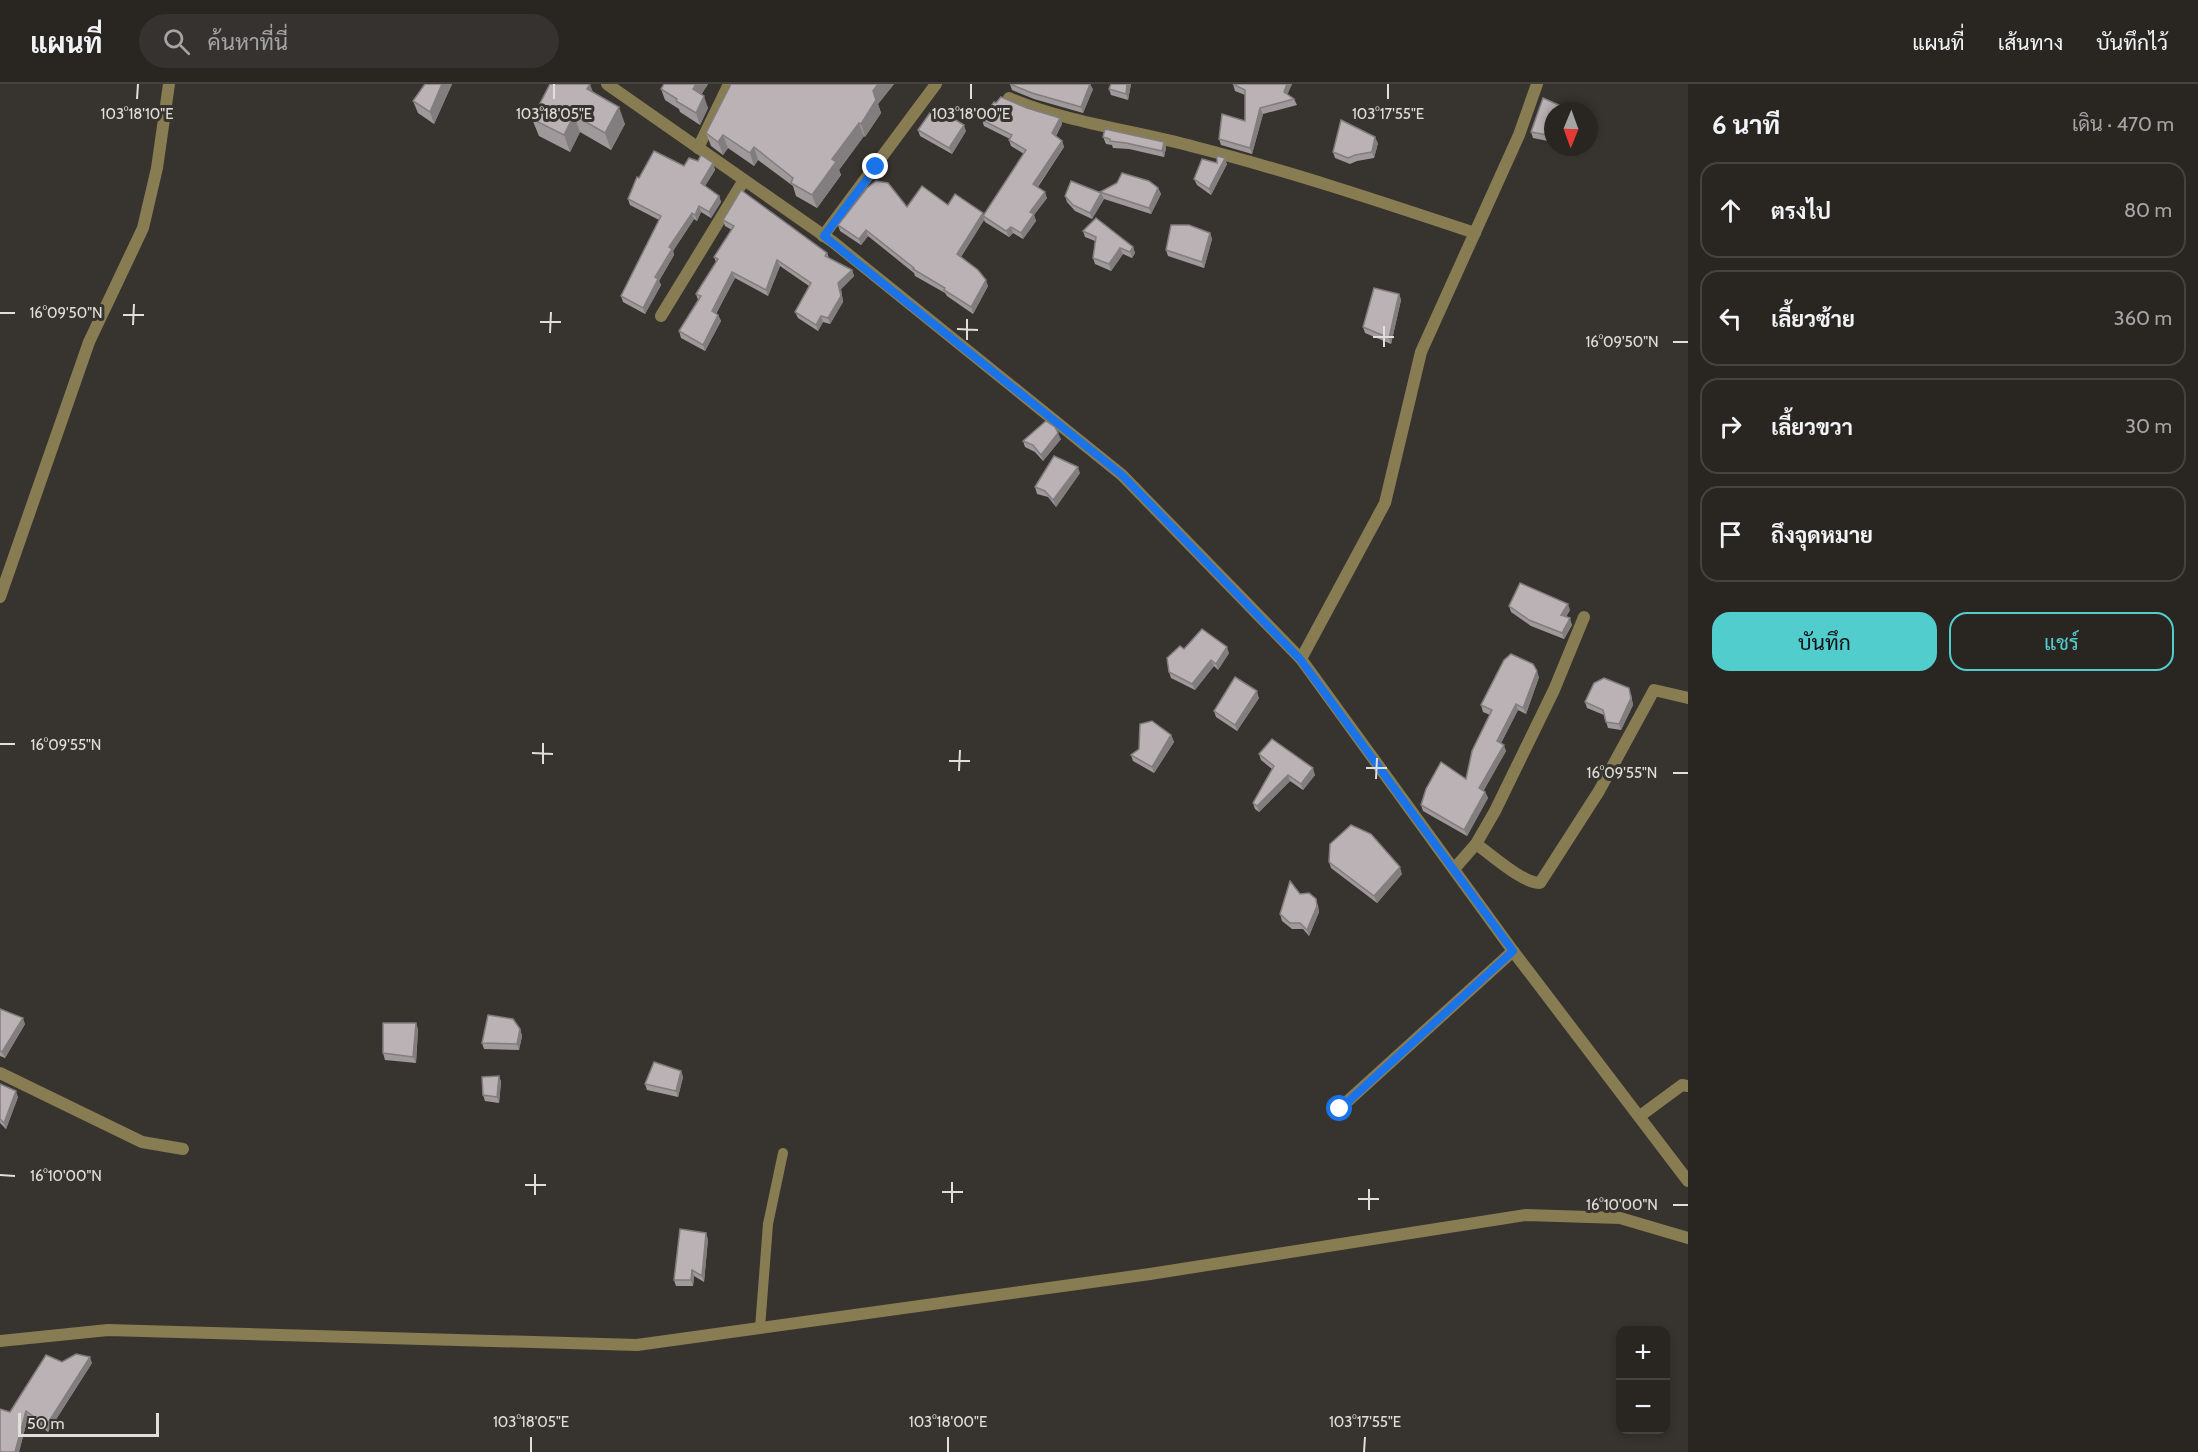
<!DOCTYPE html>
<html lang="th">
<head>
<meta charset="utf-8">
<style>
  :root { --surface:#292622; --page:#35322f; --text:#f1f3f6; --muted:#a5a5a5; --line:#454340; --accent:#52cdce }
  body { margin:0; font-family:Cabin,Sarabun,sans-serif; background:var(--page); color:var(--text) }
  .controls { position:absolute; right:18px; bottom:18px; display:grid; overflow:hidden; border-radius:12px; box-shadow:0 3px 9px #0003 }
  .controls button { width:54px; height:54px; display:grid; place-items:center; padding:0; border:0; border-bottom:2px solid var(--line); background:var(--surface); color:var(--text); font:30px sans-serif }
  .compass { position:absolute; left:1544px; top:18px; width:54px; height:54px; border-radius:50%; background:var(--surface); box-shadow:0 3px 9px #0003; rotate:181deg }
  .scale { position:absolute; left:18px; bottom:15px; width:141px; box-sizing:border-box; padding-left:6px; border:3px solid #e1dedb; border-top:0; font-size:16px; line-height:21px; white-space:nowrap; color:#e1dedb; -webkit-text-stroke:4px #37332e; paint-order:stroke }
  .stop { position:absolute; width:18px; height:18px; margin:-14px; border:4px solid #1a73e8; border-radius:50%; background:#fff }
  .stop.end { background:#1a73e8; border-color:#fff; box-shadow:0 2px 6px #0008 }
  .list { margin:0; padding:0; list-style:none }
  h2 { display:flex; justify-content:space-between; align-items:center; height:78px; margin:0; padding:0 24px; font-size:26px }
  h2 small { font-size:20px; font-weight:400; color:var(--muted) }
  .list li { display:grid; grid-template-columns:39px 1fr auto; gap:18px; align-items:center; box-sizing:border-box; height:96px; margin:0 12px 12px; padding:0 12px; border:2px solid var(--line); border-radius:18px }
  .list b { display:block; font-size:22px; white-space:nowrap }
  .list em { font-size:20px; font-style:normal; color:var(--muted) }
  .actions { display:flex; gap:12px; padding:18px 24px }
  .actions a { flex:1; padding:14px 0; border:2px solid var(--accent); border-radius:18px; text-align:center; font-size:21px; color:var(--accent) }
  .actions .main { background:var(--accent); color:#111 }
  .icon { flex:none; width:33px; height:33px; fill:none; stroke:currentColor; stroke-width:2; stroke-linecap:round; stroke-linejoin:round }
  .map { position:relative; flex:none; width:1688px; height:1368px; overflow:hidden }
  header { display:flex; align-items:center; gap:36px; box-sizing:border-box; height:84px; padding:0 30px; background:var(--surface); border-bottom:2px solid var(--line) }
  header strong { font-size:28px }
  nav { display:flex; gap:33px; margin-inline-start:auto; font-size:21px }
  .search { width:420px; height:54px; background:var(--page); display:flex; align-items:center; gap:15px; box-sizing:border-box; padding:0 21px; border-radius:33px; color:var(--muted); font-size:22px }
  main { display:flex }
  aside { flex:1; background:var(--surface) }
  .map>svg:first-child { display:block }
</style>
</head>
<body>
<header>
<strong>แผนที่</strong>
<div class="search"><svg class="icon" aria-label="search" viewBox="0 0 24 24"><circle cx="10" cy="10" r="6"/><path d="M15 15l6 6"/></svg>ค้นหาที่นี่</div>
<nav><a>แผนที่</a><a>เส้นทาง</a><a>บันทึกไว้</a></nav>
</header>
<main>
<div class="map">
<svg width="1688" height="1368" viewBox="0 0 1688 1368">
  <rect width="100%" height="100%" fill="#37332e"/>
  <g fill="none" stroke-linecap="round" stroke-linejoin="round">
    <path stroke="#887c52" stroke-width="10" d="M760,1244L768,1140L783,1069"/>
    <g stroke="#887c52" stroke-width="12">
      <path d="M607,0L833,158L1122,391L1301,575L1513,867L1688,1097"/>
      <path d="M1009,14C1068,39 1133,46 1195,63C1289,87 1382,118 1475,149"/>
      <path d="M698,64L729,0"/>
      <path d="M823,152L936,0"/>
      <path d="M661,232L744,96"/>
      <path d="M0,513L89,258L143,144L157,84L169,0"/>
      <path d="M1301,575L1385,419L1421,268L1519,51L1537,0"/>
      <path d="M1476,760C1491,770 1522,799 1540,799L1599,707L1654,606L1688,614"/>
      <path d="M1454,785L1476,760L1495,727L1554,606L1584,533"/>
      <path d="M0,989L142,1058L183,1065"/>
      <path d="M1339,1025L1513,867"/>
      <path d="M1640,1032L1682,1001L1688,1002"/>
      <path d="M0,1257L108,1246L637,1261L1150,1190L1526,1131L1620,1134L1688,1154"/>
    </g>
  </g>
  <g fill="#a0999b">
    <path d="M425,0H452L434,40L418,29L413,17Z"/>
    <path d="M708,0L701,11L708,24L700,41L680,28L679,25L665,16L661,5Z"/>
    <path d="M731,0H894L878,20L881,29L865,53L864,52L839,86L841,91L817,124L796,112L793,102L758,76L754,82L728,64L723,71L711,62L706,49Z"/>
    <path d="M1010,0L1093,5L1083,29L1034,15L1012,6Z"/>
    <path d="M1131,0L1128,16L1111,11L1109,5Z"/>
    <path d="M1233,0H1292L1287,10L1294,15L1297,21L1263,30L1252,70L1221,61L1219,55L1245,37V11L1235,7Z"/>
    <path d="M594,8L625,40L611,66L580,48L570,68L539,52L532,35Z"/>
    <path d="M996,19L1027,24L1060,34L1062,40L1056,52L1062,57L1064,63L1038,103L1047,114L1034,131L1036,137L1023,155L1013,149L1009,153L985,138L984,136L961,173L988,202L973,230L947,212L945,209L915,192L914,189L868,152L861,161L840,147L838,141L907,123L948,121L984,131L1024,70L1011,62L1009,56L1010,55L984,42L982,36Z"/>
    <path d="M1553,27V58L1533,54L1531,48Z"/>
    <path d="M918,46L966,47L952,70L920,52Z"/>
    <path d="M1103,53L1164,58L1166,64L1164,73L1129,65L1113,64L1112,61L1106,60Z"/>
    <path d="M1378,59L1374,74L1357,77L1350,80L1335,74L1333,68Z"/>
    <path d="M698,77L713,79L715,86L705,102L719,112L721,118L711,134L701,128L697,137L694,135L673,167L674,171L659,197L661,201L645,230L623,218L621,212L659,136L630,121L628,115L639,94L684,82Z"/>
    <path d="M1227,80L1211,111L1197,101L1194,95Z"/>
    <path d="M1158,104L1161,110L1151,130L1104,115L1092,135L1075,127L1067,118L1065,112L1100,108Z"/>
    <path d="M723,136L827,169L829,174L852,186L854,192L841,205L843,218L830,240L823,238L818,247L798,234L795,228L809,202L780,182L768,212L735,194L716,230L718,231L721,237L705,267L681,254L679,247L698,216L696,210L716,178L714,173L732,146L725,142Z"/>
    <path d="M1083,147L1133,163L1135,169L1132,174L1123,170L1111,187L1095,180L1093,174L1095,157L1085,153Z"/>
    <path d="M1210,149L1212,155L1204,184L1168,172L1166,166Z"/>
    <path d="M1399,210L1401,216L1391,260L1365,249L1363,243Z"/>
    <path d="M1061,355L1043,377L1035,368L1025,363L1023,357Z"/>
    <path d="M1080,389L1056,423L1048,413L1037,410L1035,403Z"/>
    <path d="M1509,522L1570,526L1566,533L1572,541L1564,555L1531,542L1511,528Z"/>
    <path d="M1184,565L1229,569L1218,586L1214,582L1195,606L1171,594L1169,588Z"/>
    <path d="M1539,593L1526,630L1518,626L1501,659L1506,667L1483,707L1485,708L1488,714L1467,752L1423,727L1421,721L1466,695L1490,631L1483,628L1481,621Z"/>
    <path d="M1631,610L1633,621L1621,646L1608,644L1604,631L1587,624L1585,618Z"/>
    <path d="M1259,614L1237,647L1216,633L1214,627Z"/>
    <path d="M1171,651L1174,658L1154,689L1133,677L1131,671Z"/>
    <path d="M1259,670L1315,691L1303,706L1290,697L1259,728L1255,725L1253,719L1272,685L1261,676Z"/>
    <path d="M1329,778L1402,790L1377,819L1331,784Z"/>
    <path d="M1300,810L1318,821L1319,828L1309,852L1303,845H1292L1282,837L1280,830Z"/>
    <path d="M0,925L25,940L5,974L0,972Z"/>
    <path d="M418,945L416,979L385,976L383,969Z"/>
    <path d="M520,945L522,952L519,966L484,965L482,959Z"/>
    <path d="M681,987L683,993L678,1013L647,1006L645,1000Z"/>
    <path d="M499,992L501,998L499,1019L485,1017L483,1011Z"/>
    <path d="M0,1000L18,1013L6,1045L0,1039Z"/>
    <path d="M708,1155L704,1198L694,1192L693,1202H676L674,1196Z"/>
    <path d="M62,1278L92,1279L48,1348L28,1333L19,1368H0L10,1328Z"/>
  </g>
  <g fill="#827d7e">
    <path d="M442,0H452L434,40L430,28Z"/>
    <path d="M590,0L596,16L587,5Z"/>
    <path d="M696,0H708L697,17L693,5Z"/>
    <path d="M878,0H894L878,20L881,29L865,53L861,40L873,7Z"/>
    <path d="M1090,0L1093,5L1083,29L1081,23Z"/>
    <path d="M1127,0H1131L1128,16L1126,10Z"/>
    <path d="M1287,0H1292L1286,14L1284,8Z"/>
    <path d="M704,12L708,24L700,41L696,29Z"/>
    <path d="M619,23L625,40L611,66L605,49Z"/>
    <path d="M1260,24L1263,30L1252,70L1250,64Z"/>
    <path d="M574,31L580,48L570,68L564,51Z"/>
    <path d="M1060,34L1062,40L1054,55L1052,49Z"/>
    <path d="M859,39L864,52L839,86L841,91L817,124L812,111L832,75Z"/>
    <path d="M964,41L966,47L952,70L949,64Z"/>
    <path d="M723,51L728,64L723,71L718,58Z"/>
    <path d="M1375,53L1378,59L1374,74L1372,68Z"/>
    <path d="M1062,57L1064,63L1035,106L1033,100Z"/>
    <path d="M1164,58L1166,64L1164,73L1162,67Z"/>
    <path d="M754,63L758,76L754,82L750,69Z"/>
    <path d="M1225,74L1227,80L1211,111L1209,105Z"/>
    <path d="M713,79L715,86L703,105L701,99Z"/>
    <path d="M1158,104L1161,110L1151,130L1149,124Z"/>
    <path d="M1045,108L1047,114L1034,131L1036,137L1023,155L1021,149L1030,128Z"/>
    <path d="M1101,109L1104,115L1092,135L1090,129Z"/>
    <path d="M719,112L721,118L711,134L709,128Z"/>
    <path d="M699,122L701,128L697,137L695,131Z"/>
    <path d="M692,129L694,135L673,167L674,171L659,197L661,201L645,230L643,224L669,163Z"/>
    <path d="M983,129L984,136L959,176L957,170Z"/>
    <path d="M1011,143L1013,149L1009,153L1006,147Z"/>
    <path d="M866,146L868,152L861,161L859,155Z"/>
    <path d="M1210,149L1212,155L1204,184L1202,178Z"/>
    <path d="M1133,163L1135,169L1132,174L1130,168Z"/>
    <path d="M1120,164L1123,170L1111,187L1109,180Z"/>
    <path d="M777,176L780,182L768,212L766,206Z"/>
    <path d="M852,186L854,192L841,205L843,218L830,240L828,234L838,199Z"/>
    <path d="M732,188L735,194L714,233L712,227Z"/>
    <path d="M986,196L988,202L973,230L971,223Z"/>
    <path d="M1399,210L1401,216L1391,260L1389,254Z"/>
    <path d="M718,231L721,237L705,267L703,261Z"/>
    <path d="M821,232L823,238L818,247L816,241Z"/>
    <path d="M1058,349L1061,355L1043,377L1041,371Z"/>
    <path d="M1078,383L1080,389L1056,423L1053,416Z"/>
    <path d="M1568,520L1570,526L1563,537L1561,531Z"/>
    <path d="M1570,534L1572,541L1564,555L1562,549Z"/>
    <path d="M1227,563L1229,569L1218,586L1216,580Z"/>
    <path d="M1211,576L1214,582L1195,606L1192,600Z"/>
    <path d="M1537,587L1539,593L1526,630L1523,624Z"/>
    <path d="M1629,604L1633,621L1621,646L1619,640Z"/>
    <path d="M1257,607L1259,614L1237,647L1235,641Z"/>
    <path d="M1516,620L1518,626L1499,663L1497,657Z"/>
    <path d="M1171,651L1174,658L1154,689L1152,683Z"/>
    <path d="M1504,661L1506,667L1482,710L1479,704Z"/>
    <path d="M1313,684L1315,691L1303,706L1301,700Z"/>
    <path d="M1288,691L1290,697L1259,728L1257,722Z"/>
    <path d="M1485,708L1488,714L1467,752L1464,746Z"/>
    <path d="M1400,783L1402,790L1377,819L1374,812Z"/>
    <path d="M1316,815L1319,828L1309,852L1307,846Z"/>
    <path d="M23,934L25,940L5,974L2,968Z"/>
    <path d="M416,939L418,945L416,979L413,973Z"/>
    <path d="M520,945L522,952L519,966L517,960Z"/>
    <path d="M681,987L683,993L678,1013L676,1007Z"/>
    <path d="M499,992L501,998L499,1019L497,1013Z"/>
    <path d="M16,1007L18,1013L6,1045L4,1039Z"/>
    <path d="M706,1149L708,1155L704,1198L702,1192Z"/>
    <path d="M692,1186L694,1192L693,1202L691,1196Z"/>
    <path d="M90,1273L92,1279L48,1348L46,1342Z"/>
    <path d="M26,1327L28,1333L19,1368H15Z"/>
  </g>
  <g fill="#bab2b4" stroke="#827d7e" stroke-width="1.5">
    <path d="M425,0H442L430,28L413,17Z"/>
    <path d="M550,0H590L587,5L619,23L605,49L574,31L564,51L532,35Z"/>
    <path d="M664,0H696L693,5L704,12L696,29L676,17L677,15L661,5Z"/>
    <path d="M731,0H878L873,7L876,16L861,40L859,39L832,75L836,78L812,111L791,99L793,94L754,63L750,69L723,51L718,58L706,49Z"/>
    <path d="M1010,0H1090L1081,23L1032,9Z"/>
    <path d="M1111,0H1127L1126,10L1109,5Z"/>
    <path d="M1233,0H1287L1284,8L1294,15L1260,24L1250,64L1219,55L1222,30L1245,37V6Z"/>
    <path d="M1001,13L1027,24L1060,34L1052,49L1062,57L1033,100L1045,108L1030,128L1034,130L1021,149L1011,143L1006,147L983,132L1026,66L1009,56L1012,51L982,36L994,18L996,19Z"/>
    <path d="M1543,14L1561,22L1559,27H1553V52L1531,48Z"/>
    <path d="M934,23L964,41L949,64L918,46Z"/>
    <path d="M1341,36L1375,53L1372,68L1355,71L1348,74L1333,68Z"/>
    <path d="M1105,45L1164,58L1162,67L1126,59L1110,57V55L1103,53Z"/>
    <path d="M654,67L684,82L689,74L698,77L701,71L713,79L701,99L719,112L709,128L699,122L695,131L692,129L669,163L672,165L655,193L658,195L643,224L621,212L661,132L628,115L637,93L639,94Z"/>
    <path d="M1217,72L1225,74L1209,105L1194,95L1202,75L1217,79Z"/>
    <path d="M1122,89L1149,97L1158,104L1149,124L1100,108L1117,99Z"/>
    <path d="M876,97L888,99L907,123L922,102L948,121L955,110L983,129L957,170L978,186L986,196L971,223L944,206L945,204L913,185L914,184L866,146L859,155L838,141L867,104Z"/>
    <path d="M1071,97L1101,109L1090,129L1073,121L1065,112Z"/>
    <path d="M741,106L827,169L825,172L852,186L838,199L841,212L828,234L821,232L816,241L795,228L811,199L777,176L766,206L732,188L712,227L718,231L703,261L679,247L701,212L696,210L718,175L714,173L734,142L723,136Z"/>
    <path d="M1096,134L1133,163L1130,168L1120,164L1109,180L1093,174L1096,153L1083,147Z"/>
    <path d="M1171,141H1189L1210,149L1202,178L1166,166Z"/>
    <path d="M1374,204L1399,210L1389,254L1363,243Z"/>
    <path d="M1046,337L1055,343L1058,349L1041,371L1033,361L1023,357Z"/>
    <path d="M1054,372L1078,383L1053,416L1045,407L1035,403Z"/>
    <path d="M1520,499L1568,520L1561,531L1570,534L1562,549L1529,536L1509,522Z"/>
    <path d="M1202,545L1227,563L1216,580L1211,576L1192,600L1169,588L1167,574L1180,562L1184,565Z"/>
    <path d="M1511,570L1533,580L1537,587L1523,624L1516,620L1497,657L1504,661L1479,704L1485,708L1464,746L1421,721L1426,705L1441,678L1466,695L1472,667L1492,626L1481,621L1504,576Z"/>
    <path d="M1235,593L1257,607L1235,641L1214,627Z"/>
    <path d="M1604,594L1629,604L1631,614L1619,640L1606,638L1603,626L1585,618L1594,599Z"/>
    <path d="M1152,637L1171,651L1152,683L1131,671L1139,665L1140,640Z"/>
    <path d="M1272,655L1313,684L1301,700L1288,691L1257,722L1253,719L1274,682L1259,670Z"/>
    <path d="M1351,741L1371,750L1400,783L1374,812L1329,778L1330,760Z"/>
    <path d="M1290,797L1300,810L1309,809L1316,815L1317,822L1307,846L1300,839H1290L1280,830Z"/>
    <path d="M0,925L23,934L2,968L0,967Z"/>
    <path d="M488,931L513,935L520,945L517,960L482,959Z"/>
    <path d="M383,939H416L413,973L383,969Z"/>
    <path d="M654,978L681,987L676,1007L645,1000Z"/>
    <path d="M499,992L497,1013L483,1011L482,993Z"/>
    <path d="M0,1000L16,1007L4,1039L0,1035Z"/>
    <path d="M680,1145L706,1149L702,1192L692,1186L691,1196H674Z"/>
    <path d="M76,1270L90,1273L46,1342L26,1327L15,1368H0V1325L10,1328L46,1271L62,1278Z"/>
  </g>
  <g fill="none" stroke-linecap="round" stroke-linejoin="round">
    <path stroke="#1a73e8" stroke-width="8" d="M876,83L824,152L1122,391L1300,575L1513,867L1340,1025"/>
  </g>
  <path fill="none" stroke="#e1dedb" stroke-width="2" d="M137,15L138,0M554,15V0M971,15V0M1388,15V0M0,229H15M123,231H144M540,238H561M133,241L134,220M957,245L978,246M550,249L551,228M1373,253H1394M967,256V235M1673,258H1688M1384,263V242M0,660H15M532,669L553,670M949,677H970M543,680V659M1366,684H1387M959,687L960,666M1673,689H1688M1376,695L1377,674M0,1091L15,1092M525,1101H546M942,1108H963M535,1111V1090M1358,1115H1379M952,1119V1098M1673,1121H1688M1369,1126V1105M531,1368V1353M948,1368V1353M1364,1368L1365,1353"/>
  <g font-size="15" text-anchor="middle" fill="#e1dedb" stroke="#37332e" stroke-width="6" stroke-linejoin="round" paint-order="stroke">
    <text x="137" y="35">103°18'10"E</text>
    <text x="554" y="35">103°18'05"E</text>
    <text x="971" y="35">103°18'00"E</text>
    <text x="1388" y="35">103°17'55"E</text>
    <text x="66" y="234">16°09'50"N</text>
    <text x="1622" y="263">16°09'50"N</text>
    <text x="66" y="666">16°09'55"N</text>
    <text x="1622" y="694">16°09'55"N</text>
    <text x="66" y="1097">16°10'00"N</text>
    <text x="1622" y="1126">16°10'00"N</text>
    <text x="531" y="1343">103°18'05"E</text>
    <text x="948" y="1343">103°18'00"E</text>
    <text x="1365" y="1343">103°17'55"E</text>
  </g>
</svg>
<div class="controls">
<button>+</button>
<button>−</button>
</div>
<svg class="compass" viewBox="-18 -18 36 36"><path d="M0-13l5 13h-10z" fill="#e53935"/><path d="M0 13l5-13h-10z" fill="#a5a5a5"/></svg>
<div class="scale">50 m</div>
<div class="stop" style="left:1340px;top:1025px"></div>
<div class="stop end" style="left:876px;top:83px"></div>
</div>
<aside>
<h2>6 นาที<small>เดิน · 470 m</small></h2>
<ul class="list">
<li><svg class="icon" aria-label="ahead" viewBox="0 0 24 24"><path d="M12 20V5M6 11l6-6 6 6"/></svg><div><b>ตรงไป</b></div><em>80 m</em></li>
<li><svg class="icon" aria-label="left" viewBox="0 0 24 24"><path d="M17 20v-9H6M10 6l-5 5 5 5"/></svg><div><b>เลี้ยวซ้าย</b></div><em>360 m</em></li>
<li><svg class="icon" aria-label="right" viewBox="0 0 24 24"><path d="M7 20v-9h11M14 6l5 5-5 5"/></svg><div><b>เลี้ยวขวา</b></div><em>30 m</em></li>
<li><svg class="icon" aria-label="arrive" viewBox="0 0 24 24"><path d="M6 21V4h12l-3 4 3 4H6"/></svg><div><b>ถึงจุดหมาย</b></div></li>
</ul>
<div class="actions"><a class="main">บันทึก</a><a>แชร์</a></div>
</aside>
</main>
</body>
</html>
